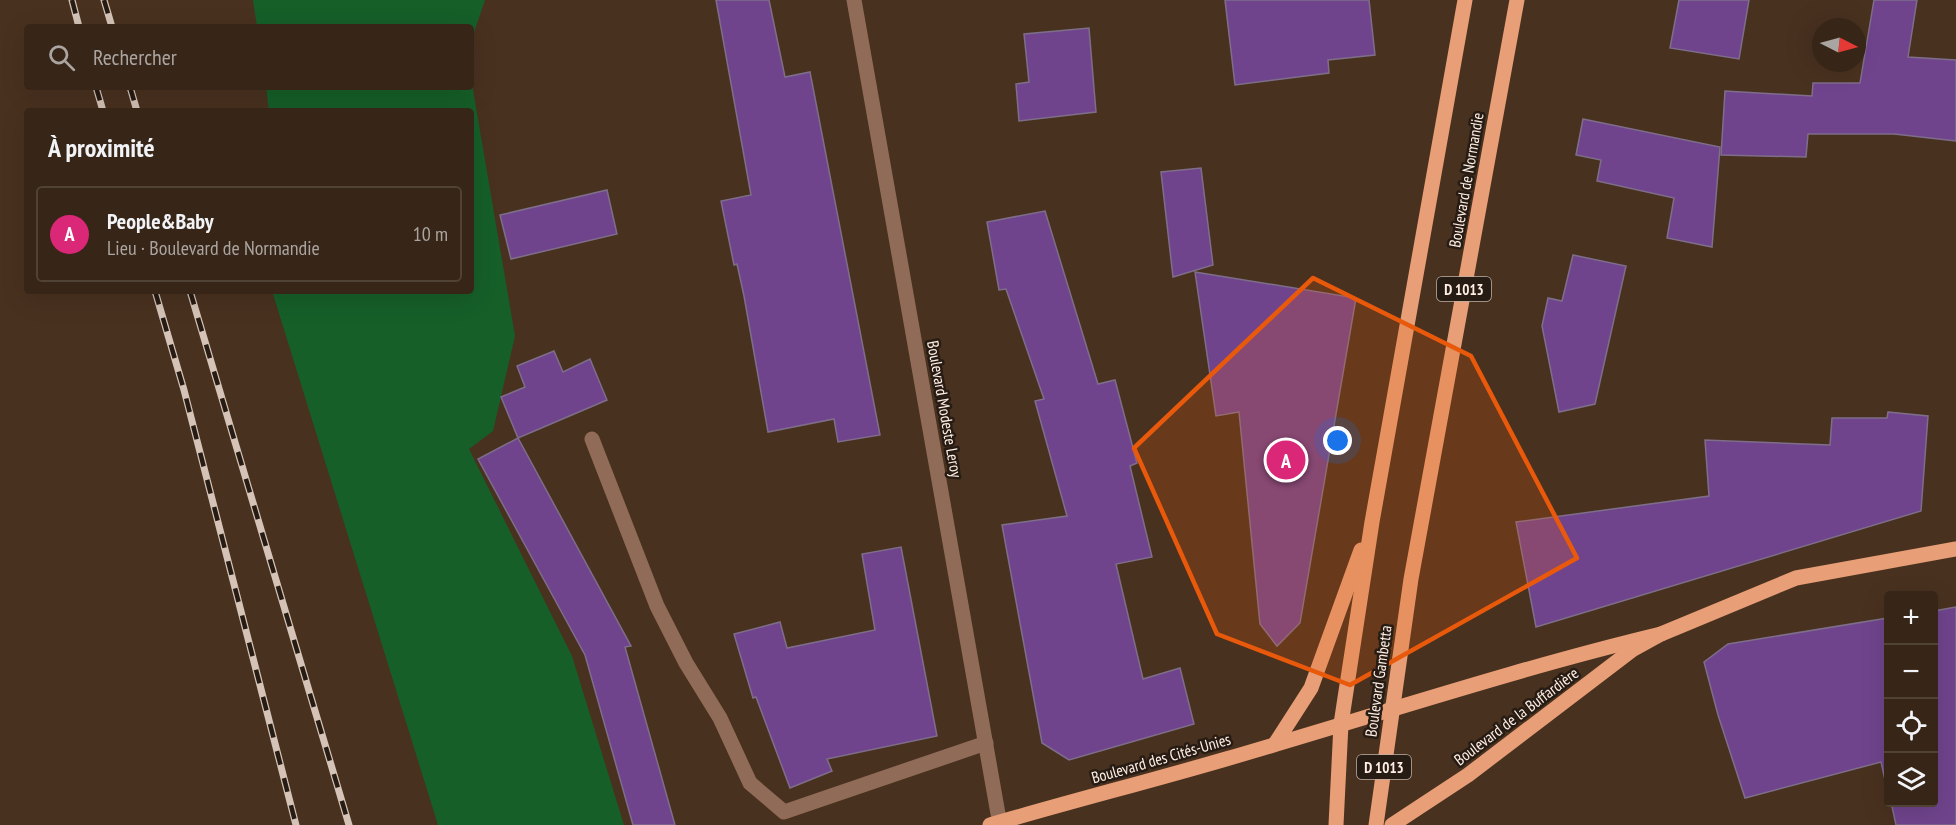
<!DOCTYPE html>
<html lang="fr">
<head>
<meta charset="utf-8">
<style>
  :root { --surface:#372517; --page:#3e2d20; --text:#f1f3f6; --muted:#aaa5a1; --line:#514236; --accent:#db2777 }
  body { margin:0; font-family:"PT Sans Narrow",sans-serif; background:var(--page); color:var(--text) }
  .controls { position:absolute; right:18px; bottom:18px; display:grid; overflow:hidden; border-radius:6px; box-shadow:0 6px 24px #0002 }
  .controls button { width:54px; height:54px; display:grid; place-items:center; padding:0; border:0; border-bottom:2px solid var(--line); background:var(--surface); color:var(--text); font:30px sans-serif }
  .compass { position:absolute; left:1812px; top:18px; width:54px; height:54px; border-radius:50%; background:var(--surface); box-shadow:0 6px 24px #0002; rotate:96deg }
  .you { position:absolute; left:1338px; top:441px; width:21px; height:21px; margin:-15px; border:4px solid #fff; border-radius:50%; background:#1a73e8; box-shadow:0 0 0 9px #1a73e833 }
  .badge { display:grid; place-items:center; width:39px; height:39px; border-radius:50%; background:var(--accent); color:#fff; font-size:20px; font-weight:700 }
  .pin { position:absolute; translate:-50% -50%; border:3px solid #fff; box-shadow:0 2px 6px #0006 }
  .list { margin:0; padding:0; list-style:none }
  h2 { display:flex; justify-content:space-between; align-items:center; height:78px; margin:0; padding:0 24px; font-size:26px }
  h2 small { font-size:20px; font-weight:400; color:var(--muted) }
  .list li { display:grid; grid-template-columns:39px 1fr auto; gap:18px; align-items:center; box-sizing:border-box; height:96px; margin:0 12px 12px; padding:0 12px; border:2px solid var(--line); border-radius:6px }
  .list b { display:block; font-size:22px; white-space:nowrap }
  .list p { margin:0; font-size:20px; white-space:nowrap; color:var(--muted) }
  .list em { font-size:20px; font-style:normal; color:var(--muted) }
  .icon { flex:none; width:33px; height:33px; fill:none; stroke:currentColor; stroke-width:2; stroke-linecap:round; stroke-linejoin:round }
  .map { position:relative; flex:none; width:1956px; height:825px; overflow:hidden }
  .search { position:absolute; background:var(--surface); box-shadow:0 6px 24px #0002; left:24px; top:24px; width:450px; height:66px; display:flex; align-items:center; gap:15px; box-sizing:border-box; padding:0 21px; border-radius:6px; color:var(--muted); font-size:22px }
  .panel { position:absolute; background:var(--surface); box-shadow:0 6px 24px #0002; left:24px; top:108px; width:450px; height:186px; border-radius:6px }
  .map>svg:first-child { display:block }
</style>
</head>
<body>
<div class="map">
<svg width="1956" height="825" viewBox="0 0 1956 825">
  <rect width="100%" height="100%" fill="#49311f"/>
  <g fill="#165f29">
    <path d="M253,0H485L471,41V27H257Z"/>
    <path d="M471,78L515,336L493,431L469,449L572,656L624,825H438L272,291H471V111H269L266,87H471Z"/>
  </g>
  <g fill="#70448d" stroke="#7e6e89" stroke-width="1.5">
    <path d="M716,0H769L785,77L810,72L880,435L838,442L834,419L768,432L744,296L737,264L734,265L721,201L751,195Z"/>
    <path d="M1225,0H1369L1375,55L1328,60L1329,73L1235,85Z"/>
    <path d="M1679,0H1749L1739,59L1670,48Z"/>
    <path d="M1874,0H1917L1908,57L1956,60V141L1894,134H1808L1806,157L1721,155L1725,91L1812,96L1813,83H1860Z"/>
    <path d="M1089,28L1096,112L1019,121L1016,84L1029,82L1024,34Z"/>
    <path d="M1583,119L1720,147L1712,247L1667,238L1674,198L1597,181L1601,160L1576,155Z"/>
    <path d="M1201,168L1213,265L1173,277L1161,172Z"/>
    <path d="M607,190L617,234L511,259L500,215Z"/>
    <path d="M1045,211L1098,384L1115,380L1137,463L1130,466L1152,557L1116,564L1143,679L1180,668L1194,724L1069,760L1042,743L1002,525L1067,516L1035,401L1044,399L1006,289L999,290L987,222Z"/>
    <path d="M1573,255L1626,266L1595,404L1559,412L1542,326L1548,298L1562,301Z"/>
    <path d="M1195,272L1356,298L1300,623L1277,646L1260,624L1239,412L1216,416Z"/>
    <path d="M554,351L563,372L590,359L607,400L518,438L501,397L525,387L517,366Z"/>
    <path d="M1888,412L1928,416L1921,511L1536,627L1516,522L1709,496L1705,440L1830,445L1832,418H1887Z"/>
    <path d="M518,438L631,646L625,647L675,825H633L585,655L478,459Z"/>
    <path d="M901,547L937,736L827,759L832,771L790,788L756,697L753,698L734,634L780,622L787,648L875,630L862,554Z"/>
    <path d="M1956,607V825H1896L1891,802H1934V611Z"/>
    <path d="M1888,618V793L1881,762L1745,798L1718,715L1704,662L1728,644Z"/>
  </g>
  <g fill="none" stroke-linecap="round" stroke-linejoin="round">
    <g stroke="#906c58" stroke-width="15">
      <path d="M854,0L1000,825"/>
      <path d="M592,439L657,606L686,663L720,718L750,783L784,812L986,743"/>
    </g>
    <g stroke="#e89e76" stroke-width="15">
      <path d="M1275,744L1311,688L1361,550"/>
      <path d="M990,825C1068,802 1147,782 1226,759C1371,717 1515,669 1661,634"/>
      <path d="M1336,825L1341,724L1372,522L1465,0"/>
      <path d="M1376,825L1411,579L1517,0"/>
      <path d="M1392,825L1468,775L1632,650L1661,634L1796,578L1956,549"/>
    </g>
    <defs>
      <g id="rail">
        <path d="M72,0L79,27"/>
        <path d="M104,0L112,27"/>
        <path d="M96,87L103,111"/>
        <path d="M130,87L137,111"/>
        <path d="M155,291L184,390L296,825"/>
        <path d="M190,291L349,825"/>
      </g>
    </defs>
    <use href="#rail" stroke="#d4c3b6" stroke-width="7"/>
    <use href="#rail" stroke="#271c14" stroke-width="4.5" stroke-dasharray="14" stroke-linecap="butt"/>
  </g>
  <path fill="#e8590c" fill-opacity="0.2" stroke="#e8590c" stroke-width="4.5" stroke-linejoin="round" d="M1313,278L1471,356L1577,558L1350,685L1217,634L1134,448Z"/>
  <g text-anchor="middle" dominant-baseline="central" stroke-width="5" stroke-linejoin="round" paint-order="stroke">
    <g fill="#271c14" stroke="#beb0a6" stroke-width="1.5">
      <rect x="1437" y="277" width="54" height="24" rx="4.5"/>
      <rect x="1357" y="755" width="54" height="24" rx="4.5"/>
    </g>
    <g font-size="15" font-weight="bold" fill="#ffefe4">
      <text x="1464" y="289">D 1013</text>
      <text x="1384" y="767">D 1013</text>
    </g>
    <g font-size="16" fill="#ffefe4" stroke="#271c14">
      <text transform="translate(1466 180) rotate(-80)">Boulevard de Normandie</text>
      <text transform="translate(945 409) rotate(80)">Boulevard Modeste Leroy</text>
      <text transform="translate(1378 681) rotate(-82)">Boulevard Gambetta</text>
      <text transform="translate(1516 716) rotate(-37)">Boulevard de la Buffardière</text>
      <text transform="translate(1161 758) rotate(-16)">Boulevard des Cités-Unies</text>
    </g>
  </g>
</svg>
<div class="controls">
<button>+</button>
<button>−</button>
<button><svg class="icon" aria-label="locate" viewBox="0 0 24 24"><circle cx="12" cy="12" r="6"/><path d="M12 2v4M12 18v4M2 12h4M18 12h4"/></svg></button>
<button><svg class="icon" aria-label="layers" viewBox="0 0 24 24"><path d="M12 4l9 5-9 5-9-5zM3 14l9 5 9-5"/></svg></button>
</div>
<svg class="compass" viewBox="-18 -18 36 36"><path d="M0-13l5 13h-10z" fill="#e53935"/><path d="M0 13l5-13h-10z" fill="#aaa5a1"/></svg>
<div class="you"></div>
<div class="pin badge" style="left:1286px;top:460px">A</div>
<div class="search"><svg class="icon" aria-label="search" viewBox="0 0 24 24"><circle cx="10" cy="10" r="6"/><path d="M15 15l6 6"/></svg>Rechercher</div>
<section class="panel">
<h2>À proximité<small></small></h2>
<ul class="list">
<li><span class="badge">A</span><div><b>People&amp;Baby</b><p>Lieu · Boulevard de Normandie</p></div><em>10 m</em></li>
</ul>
</section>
</div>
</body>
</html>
